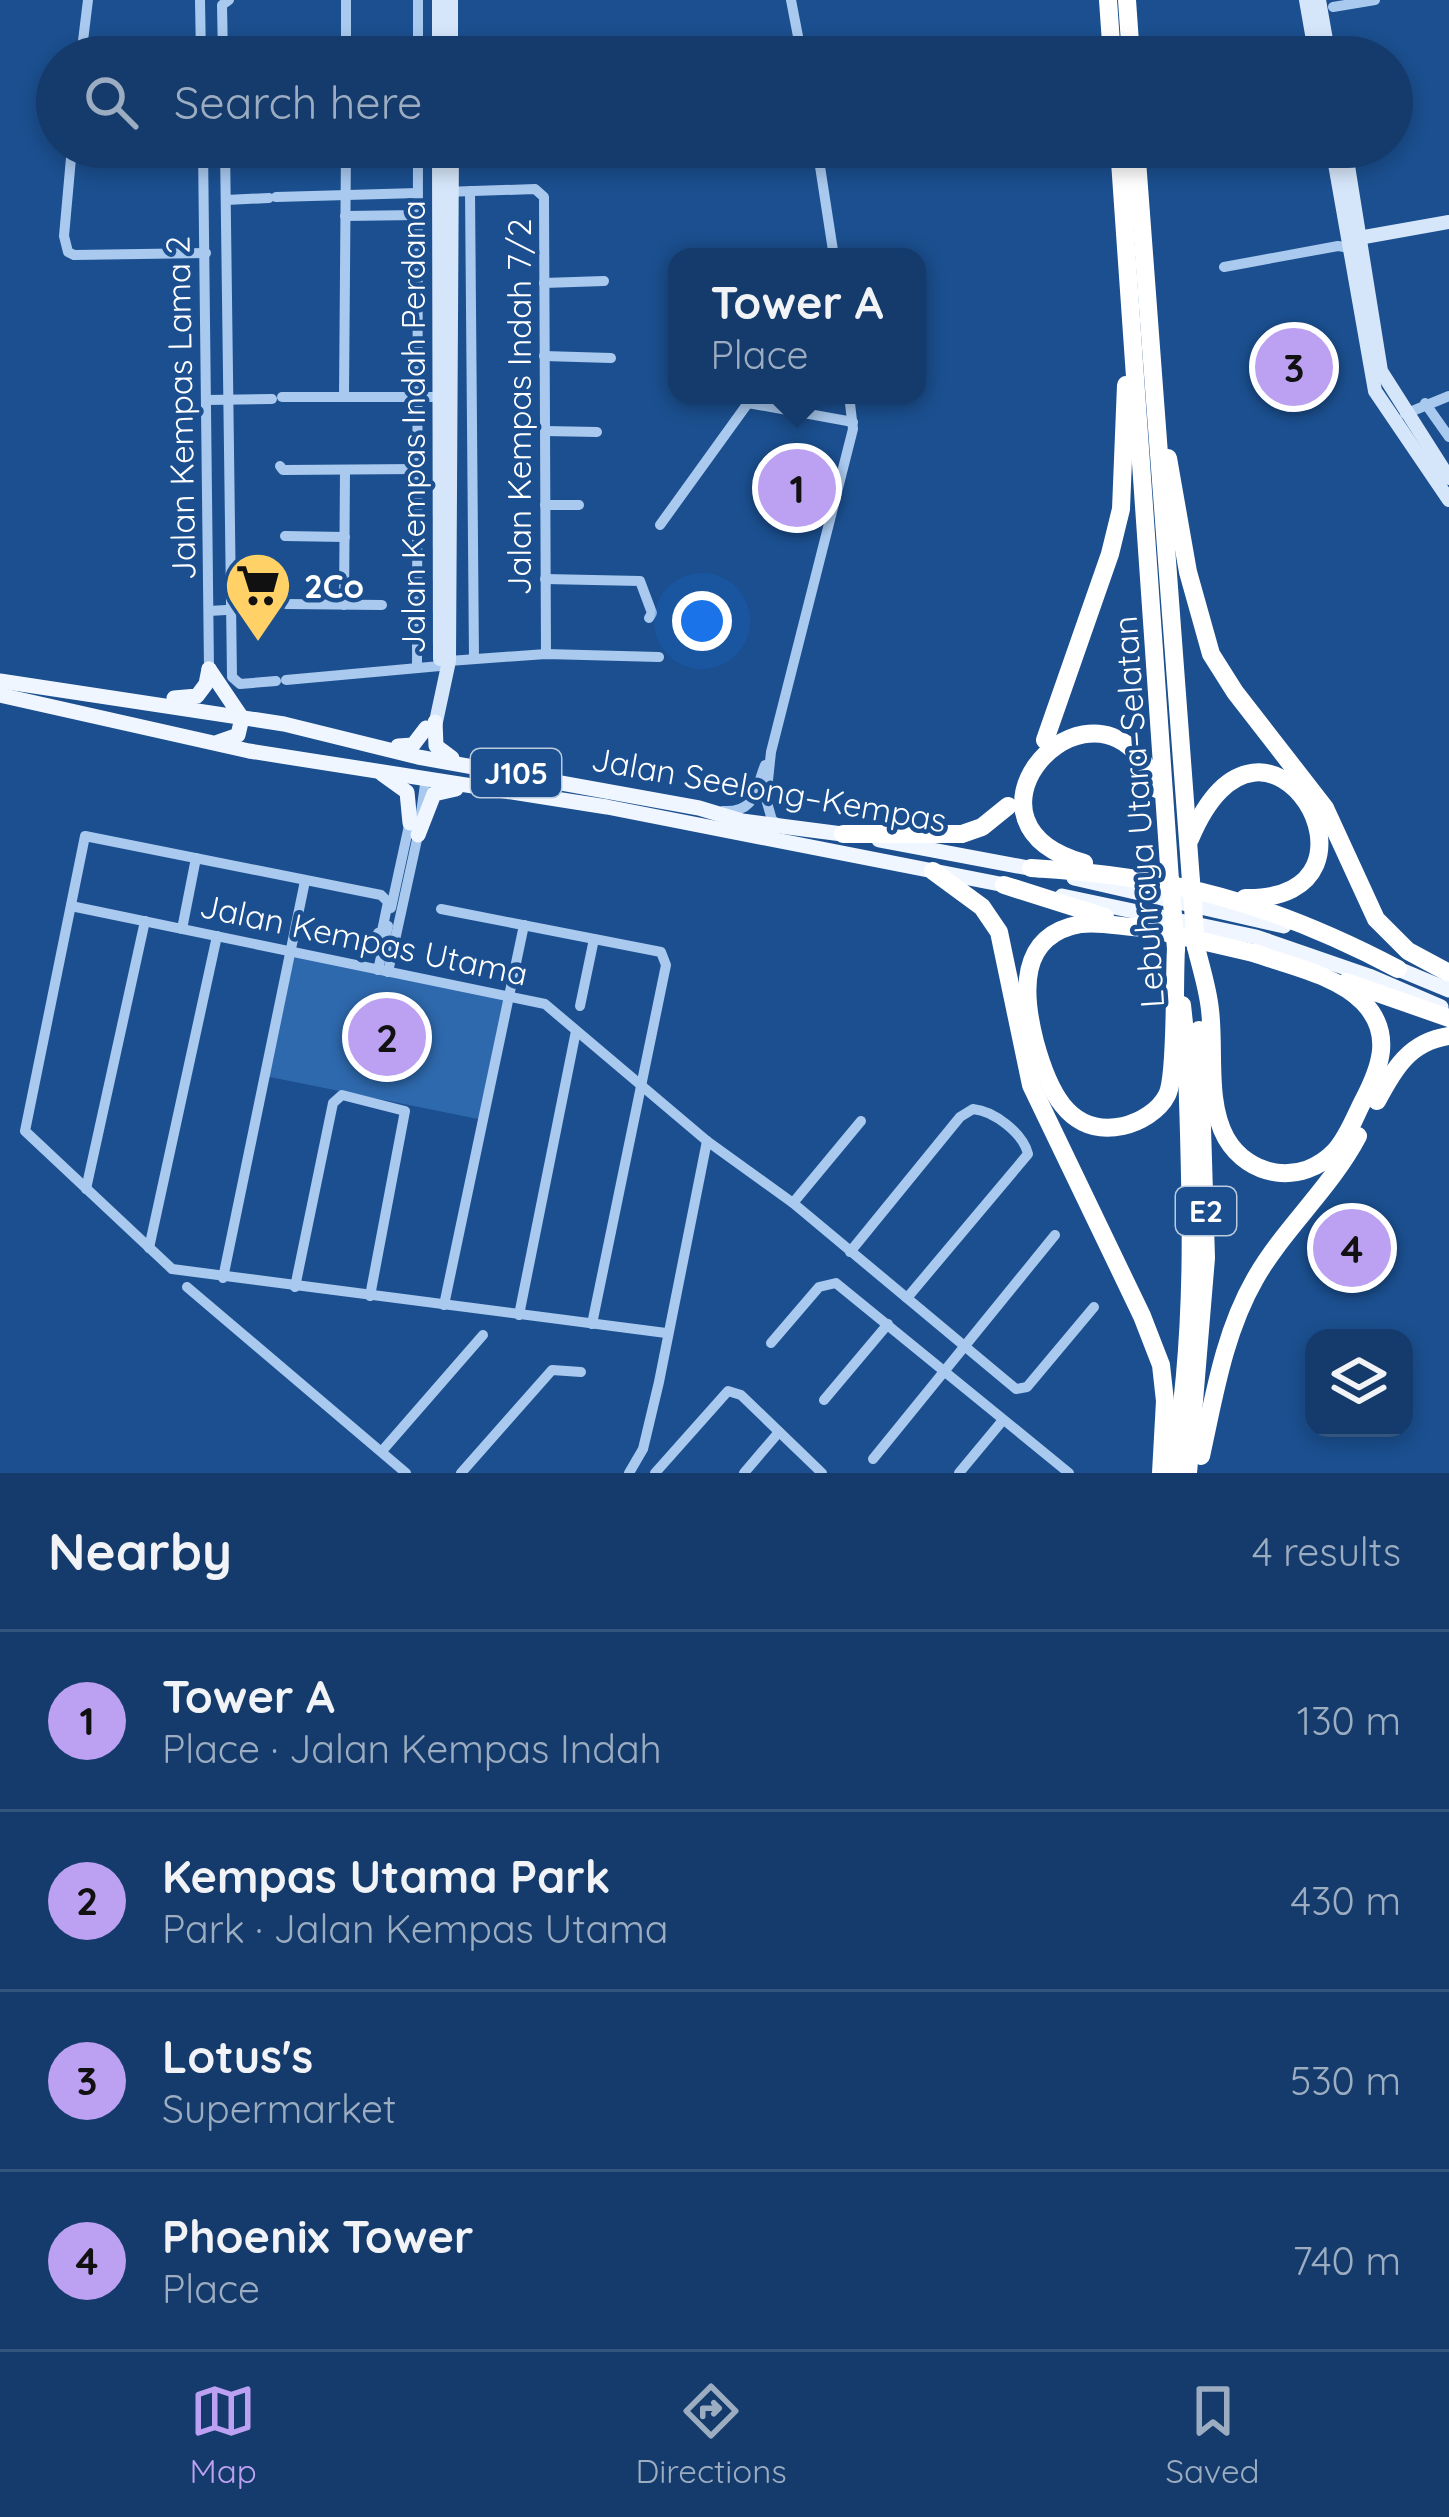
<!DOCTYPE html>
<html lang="en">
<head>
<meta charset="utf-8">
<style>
  :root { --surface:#143b6b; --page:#214673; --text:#f1f3f6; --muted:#9dadc1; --line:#33557e; --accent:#bca0f2 }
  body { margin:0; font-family:Quicksand,sans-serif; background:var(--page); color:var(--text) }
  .controls { position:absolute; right:36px; bottom:36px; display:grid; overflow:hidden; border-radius:24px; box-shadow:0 6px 18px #0003 }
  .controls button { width:108px; height:108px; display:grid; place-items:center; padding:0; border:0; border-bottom:3px solid var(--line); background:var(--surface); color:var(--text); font:60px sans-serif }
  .you { position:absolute; left:702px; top:621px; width:42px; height:42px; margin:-30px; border:9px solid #fff; border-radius:50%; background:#1a73e8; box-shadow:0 0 0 18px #1a73e833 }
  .badge { display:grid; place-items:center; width:78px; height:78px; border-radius:50%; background:var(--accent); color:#111; font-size:39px; font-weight:700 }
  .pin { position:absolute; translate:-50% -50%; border:6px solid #fff; box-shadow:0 3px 12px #0006 }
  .popup { position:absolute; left:668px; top:248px; width:258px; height:156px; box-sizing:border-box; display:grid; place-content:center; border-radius:24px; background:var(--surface); filter:drop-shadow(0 3px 9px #0005); font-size:39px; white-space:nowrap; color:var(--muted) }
  .popup b { font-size:45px; color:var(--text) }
  .popup::after { content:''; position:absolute; left:50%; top:100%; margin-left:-24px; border:24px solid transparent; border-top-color:var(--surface) }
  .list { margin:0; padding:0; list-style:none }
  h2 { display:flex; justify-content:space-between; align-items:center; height:156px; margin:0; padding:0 48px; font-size:51px }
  h2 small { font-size:39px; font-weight:400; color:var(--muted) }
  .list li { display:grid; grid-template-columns:78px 1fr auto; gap:36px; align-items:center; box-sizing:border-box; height:180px; padding:0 48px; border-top:3px solid var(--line) }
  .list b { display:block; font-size:45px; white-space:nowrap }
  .list p { margin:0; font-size:39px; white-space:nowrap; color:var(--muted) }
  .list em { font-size:39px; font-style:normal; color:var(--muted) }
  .icon { flex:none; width:66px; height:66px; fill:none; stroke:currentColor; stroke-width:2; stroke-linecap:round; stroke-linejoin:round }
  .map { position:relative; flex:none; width:1449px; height:1473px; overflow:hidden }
  .search { position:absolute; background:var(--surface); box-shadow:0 6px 18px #0003; left:36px; right:36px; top:36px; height:132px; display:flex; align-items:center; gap:30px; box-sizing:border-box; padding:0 42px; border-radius:66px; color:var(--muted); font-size:45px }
  .sheet { height:876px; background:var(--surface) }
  nav { display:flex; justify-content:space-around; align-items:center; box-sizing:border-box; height:168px; border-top:3px solid var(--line); background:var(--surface); font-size:33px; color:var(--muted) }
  nav a { display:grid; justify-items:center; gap:6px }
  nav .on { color:var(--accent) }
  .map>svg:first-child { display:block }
</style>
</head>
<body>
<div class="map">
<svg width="1449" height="1473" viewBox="0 0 1449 1473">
  <rect width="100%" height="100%" fill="#1b4f8f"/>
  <path fill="#2e69ad" d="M290,952L510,997L483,1120L265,1076Z"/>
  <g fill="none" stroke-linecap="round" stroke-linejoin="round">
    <g stroke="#a9c9ee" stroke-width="10">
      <path d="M200,0L201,57"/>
      <path d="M791,0L802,57"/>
      <path d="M1333,7L1375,0"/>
      <path d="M81,57L88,0"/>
      <path d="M223,57L222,5L229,0"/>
      <path d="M346,57V0"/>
      <path d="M418,57V0"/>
      <path d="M72,147L64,236L68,252L74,255L206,253"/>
      <path d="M203,147L209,669"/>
      <path d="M225,147L232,677L240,684L276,681"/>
      <path d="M817,147L834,257"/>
      <path d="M470,191L474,659"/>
      <path d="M444,192L535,189L544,197L546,654"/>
      <path d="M276,197L418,193"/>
      <path d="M226,200L269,198"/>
      <path d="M345,216L418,215"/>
      <path d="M1224,267L1338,246L1350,248"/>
      <path d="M544,283L604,281"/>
      <path d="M544,356L611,358"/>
      <path d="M282,397H442"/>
      <path d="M344,397L346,147"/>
      <path d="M207,400L272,399"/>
      <path d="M1425,403L1449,437"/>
      <path d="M1405,414L1449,396"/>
      <path d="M545,431L597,432"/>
      <path d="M280,466L283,470L417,469"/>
      <path d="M545,505H579"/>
      <path d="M660,525L748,403L853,422"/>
      <path d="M285,536L345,537"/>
      <path d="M545,579L640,581L652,613L649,618"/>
      <path d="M286,604L382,605"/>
      <path d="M344,605L345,470"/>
      <path d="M209,611L276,607"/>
      <path d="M449,661L546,654L659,657"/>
      <path d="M417,668L418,147"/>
      <path d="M286,680L440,666"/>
      <path d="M723,811C756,813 755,790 765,765"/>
      <path d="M780,825L772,820L766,799L771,752L853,429L849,395"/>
      <path d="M71,906L545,1004L707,1141L793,1203L1016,1389L1027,1387L1094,1307"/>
      <path d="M391,908L410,821"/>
      <path d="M441,909L661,952L666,965L592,1324"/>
      <path d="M182,929L196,858"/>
      <path d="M378,933L382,931L388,902L381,895L85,836L25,1131L172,1269L666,1333"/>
      <path d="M378,970L388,926"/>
      <path d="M388,972L418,835L426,777"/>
      <path d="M580,1006L594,939"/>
      <path d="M86,1189L145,921"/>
      <path d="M793,1203L861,1121"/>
      <path d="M149,1248L217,936"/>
      <path d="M850,1252L960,1117L973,1109C994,1111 1023,1133 1028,1154L907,1298"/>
      <path d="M223,1278L305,881"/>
      <path d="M187,1287L406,1473"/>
      <path d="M295,1287L333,1103L342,1095L405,1111L370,1296"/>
      <path d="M444,1305L524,925"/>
      <path d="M519,1315L576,1031"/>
      <path d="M771,1343L819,1287L836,1283L1069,1473"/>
      <path d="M824,1400L888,1324"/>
      <path d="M382,1451L483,1335"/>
      <path d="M873,1459L1055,1235"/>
      <path d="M461,1473L552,1370L581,1372"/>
      <path d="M629,1473L643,1449L659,1382L707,1141"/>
      <path d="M655,1473L728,1391L741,1395L822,1473"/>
      <path d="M744,1473L779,1432"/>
      <path d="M959,1473L1003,1420"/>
    </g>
    <g stroke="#d6e6fa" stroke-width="14">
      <path d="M439,0V57"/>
      <path d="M451,0V57"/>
      <path d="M1306,0L1316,57"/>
      <path d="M1319,0L1329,57"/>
      <path d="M439,147L440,659"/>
      <path d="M1332,147L1375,391L1449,500"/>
      <path d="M1345,147L1381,371L1449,478"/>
      <path d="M1353,239L1449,222"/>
      <path d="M434,731L449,661L452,147"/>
    </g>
    <g stroke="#f0f6ff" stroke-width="15">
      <path d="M209,669L242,718L238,735L218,742"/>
      <path d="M0,681L284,724L418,757L699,808L742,821L850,835"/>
      <path d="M0,695L249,751L607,807L1015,887"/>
      <path d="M174,698L197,696L206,684L209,669"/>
      <path d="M435,722L436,746L452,758"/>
      <path d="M398,746L413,745L426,728"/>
      <path d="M382,774L407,792L410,823"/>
      <path d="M418,835L434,794L456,789"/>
      <path d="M879,840L1039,870"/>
      <path d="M1074,878L1284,926"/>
      <path d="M1062,896L1256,937L1369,976L1441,1007"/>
      <path d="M1391,966L1449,990"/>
    </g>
    <g stroke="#fff" stroke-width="18">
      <path d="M1108,0L1112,57"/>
      <path d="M1127,0L1131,57"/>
      <path d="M1119,147L1170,880"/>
      <path d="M1136,147L1191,881"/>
      <path d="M1168,458L1188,572L1211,654L1235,692L1325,808L1376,919L1408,951L1449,973"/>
      <path d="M1045,740L1110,554L1121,509L1126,385"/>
      <path d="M843,834H962L982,827L1008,806"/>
      <path d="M1190,839C1265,659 1407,901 1245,898"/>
      <path d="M1084,863C948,825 1073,678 1139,756C1147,764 1152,778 1157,789"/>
      <path d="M1031,868C1172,876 1273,903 1398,969"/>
      <path d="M933,871L982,907L999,932L1031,1085L1142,1316L1161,1365L1165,1401L1161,1473"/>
      <path d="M1004,885L1105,917"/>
      <path d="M1137,926L1262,955"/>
      <path d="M1146,928C1125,928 1102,921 1081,924C1017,935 1023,995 1035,1042C1047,1086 1067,1138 1123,1126C1140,1122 1159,1111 1167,1095C1177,1076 1174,978 1176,949"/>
      <path d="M1196,947C1201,968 1208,989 1210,1010C1215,1050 1206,1102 1226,1138C1249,1178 1302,1186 1335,1151C1347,1138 1354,1119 1362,1103C1380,1069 1394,1034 1363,1002C1337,975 1289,966 1254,953"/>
      <path d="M1346,982L1449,1018"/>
      <path d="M1377,1101C1394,1069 1409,1042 1449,1036"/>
      <path d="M1201,1456C1214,1397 1224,1333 1255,1279C1284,1228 1330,1189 1358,1136"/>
      <path d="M1172,1473C1198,1330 1191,1186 1186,1042L1182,1005"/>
      <path d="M1188,1473L1206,1258L1199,1030"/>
    </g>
    <g stroke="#fff" stroke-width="18">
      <path d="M1170,880L1176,949"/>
      <path d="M1191,881L1196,947"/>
    </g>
  </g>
  <defs>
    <symbol id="supermarket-pin" viewBox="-11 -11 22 30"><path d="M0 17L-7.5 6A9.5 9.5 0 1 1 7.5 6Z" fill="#ffd166" stroke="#1b4f8f"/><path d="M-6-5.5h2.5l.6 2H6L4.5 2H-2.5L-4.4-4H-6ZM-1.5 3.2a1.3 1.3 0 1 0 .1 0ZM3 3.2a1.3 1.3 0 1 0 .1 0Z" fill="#111"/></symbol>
  </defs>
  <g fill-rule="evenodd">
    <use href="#supermarket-pin" x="220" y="547" width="76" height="104"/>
  </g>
  <g text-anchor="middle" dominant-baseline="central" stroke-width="9" stroke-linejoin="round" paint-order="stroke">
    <g fill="#1b4f8f" stroke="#bbcadd" stroke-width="3">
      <rect x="471" y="749" width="90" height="48" rx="9"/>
      <rect x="1176" y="1187" width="60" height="48" rx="9"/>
    </g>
    <g font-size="30" font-weight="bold" fill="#fff">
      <text x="516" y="773">J105</text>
      <text x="1206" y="1211">E2</text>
    </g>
    <g font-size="33" fill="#fff" stroke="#1b4f8f">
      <text transform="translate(518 407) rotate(-90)">Jalan Kempas Indah 7/2</text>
      <text transform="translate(180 408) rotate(-91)">Jalan Kempas Lama 2</text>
      <text transform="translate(412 427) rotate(-90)">Jalan Kempas Indah Perdana</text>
      <text transform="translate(769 789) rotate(10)">Jalan Seelong–Kempas</text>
      <text transform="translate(1138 812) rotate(-94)">Lebuhraya Utara–Selatan</text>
      <text transform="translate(364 939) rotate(12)">Jalan Kempas Utama</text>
    </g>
    <g font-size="33" font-weight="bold" fill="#fff" stroke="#1b4f8f" text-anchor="start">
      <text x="304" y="585">2Co</text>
    </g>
  </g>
</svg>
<div class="controls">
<button><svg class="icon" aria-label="layers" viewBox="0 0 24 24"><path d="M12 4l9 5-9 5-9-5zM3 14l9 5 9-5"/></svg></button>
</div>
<div class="you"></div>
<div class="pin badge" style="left:797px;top:488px">1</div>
<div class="popup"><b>Tower A</b>Place</div>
<div class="pin badge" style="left:387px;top:1037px">2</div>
<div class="pin badge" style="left:1294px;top:367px">3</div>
<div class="pin badge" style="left:1352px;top:1248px">4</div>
<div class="search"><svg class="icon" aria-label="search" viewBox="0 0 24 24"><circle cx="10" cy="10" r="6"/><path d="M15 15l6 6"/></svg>Search here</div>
</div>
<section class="sheet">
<h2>Nearby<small>4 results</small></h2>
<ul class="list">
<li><span class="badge">1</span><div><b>Tower A</b><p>Place · Jalan Kempas Indah</p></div><em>130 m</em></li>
<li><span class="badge">2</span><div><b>Kempas Utama Park</b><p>Park · Jalan Kempas Utama</p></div><em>430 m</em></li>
<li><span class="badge">3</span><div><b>Lotus's</b><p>Supermarket</p></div><em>530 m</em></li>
<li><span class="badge">4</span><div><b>Phoenix Tower</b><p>Place</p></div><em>740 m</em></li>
</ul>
</section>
<nav>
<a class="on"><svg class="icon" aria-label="map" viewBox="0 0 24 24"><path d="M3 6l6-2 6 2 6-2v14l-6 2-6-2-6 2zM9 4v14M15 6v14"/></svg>Map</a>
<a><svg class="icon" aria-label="directions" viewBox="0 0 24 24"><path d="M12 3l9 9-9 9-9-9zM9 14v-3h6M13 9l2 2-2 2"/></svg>Directions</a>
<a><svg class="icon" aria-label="saved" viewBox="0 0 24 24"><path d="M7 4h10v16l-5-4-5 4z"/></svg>Saved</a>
</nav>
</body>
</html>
